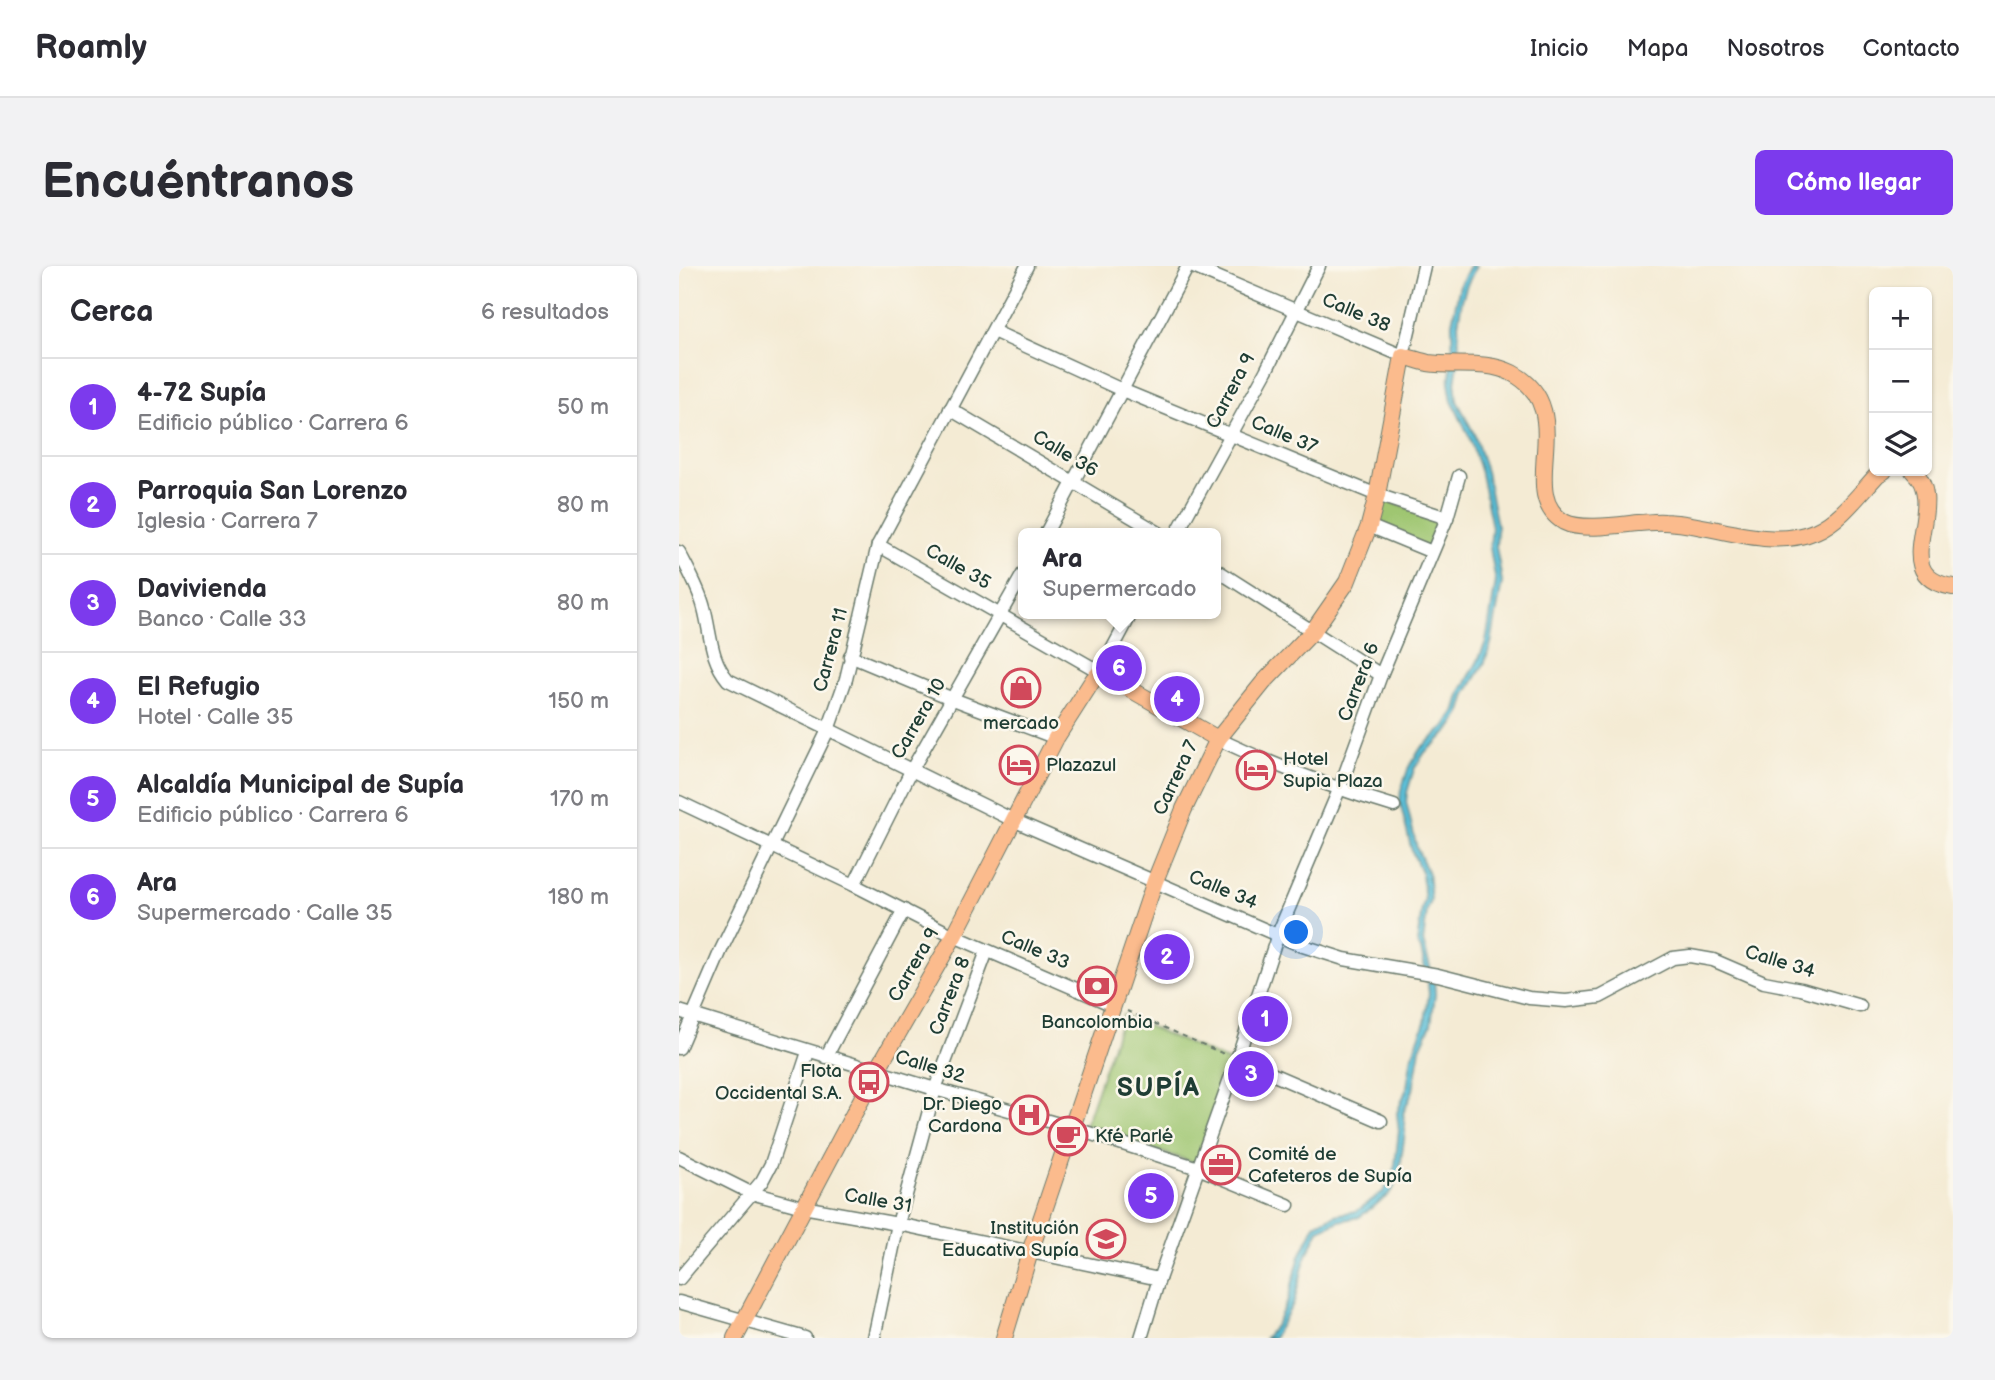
<!DOCTYPE html>
<html lang="es">
<head>
<meta charset="utf-8">
<style>
  :root { --surface:#fff; --page:#f2f2f3; --text:#2b2b33; --muted:#7c7c81; --line:#e1e1e2; --accent:#7c3aed }
  body { margin:0; font-family:"Balsamiq Sans",sans-serif; background:var(--page); color:var(--text) }
  .controls { position:absolute; right:21px; top:21px; display:grid; overflow:hidden; border-radius:10px; box-shadow:0 2px 5px #0004 }
  .controls button { width:63px; height:63px; display:grid; place-items:center; padding:0; border:0; border-bottom:2px solid var(--line); background:var(--surface); color:var(--text); font:35px sans-serif }
  .you { position:absolute; left:618px; top:667px; width:24px; height:24px; margin:-18px; border:5px solid #fff; border-radius:50%; background:#1a73e8; box-shadow:0 0 0 10px #1a73e833 }
  .badge { display:grid; place-items:center; width:46px; height:46px; border-radius:50%; background:var(--accent); color:#fff; font-size:23px; font-weight:700 }
  .pin { position:absolute; translate:-50% -50%; border:4px solid #fff; box-shadow:0 2px 7px #0006 }
  .popup { position:absolute; left:339px; top:262px; width:203px; height:91px; box-sizing:border-box; display:grid; place-content:center; border-radius:10px; background:var(--surface); filter:drop-shadow(0 2px 5px #0005); font-size:23px; white-space:nowrap; color:var(--muted) }
  .popup b { font-size:26px; color:var(--text) }
  .popup::after { content:''; position:absolute; left:50%; top:100%; margin-left:-14px; border:14px solid transparent; border-top-color:var(--surface) }
  .list { margin:0; padding:0; list-style:none }
  h2 { display:flex; justify-content:space-between; align-items:center; height:91px; margin:0; padding:0 28px; font-size:30px }
  h2 small { font-size:23px; font-weight:400; color:var(--muted) }
  .list li { display:grid; grid-template-columns:46px 1fr auto; gap:21px; align-items:center; box-sizing:border-box; height:98px; padding:0 28px; border-top:2px solid var(--line) }
  .list b { display:block; font-size:26px; white-space:nowrap }
  .list p { margin:0; font-size:23px; white-space:nowrap; color:var(--muted) }
  .list em { font-size:23px; font-style:normal; color:var(--muted) }
  .icon { flex:none; width:38px; height:38px; fill:none; stroke:currentColor; stroke-width:2; stroke-linecap:round; stroke-linejoin:round }
  .map { position:relative; flex:none; width:1274px; height:1072px; overflow:hidden; border-radius:10px }
  header { display:flex; align-items:center; gap:42px; box-sizing:border-box; height:98px; padding:0 35px; background:var(--surface); border-bottom:2px solid var(--line) }
  header strong { font-size:33px }
  nav { display:flex; gap:38px; margin-inline-start:auto; font-size:24px }
  .intro { display:flex; align-items:center; justify-content:space-between; box-sizing:border-box; height:168px; padding:0 42px }
  h1 { margin:0; font-size:49px }
  .button { padding:18px 32px; border-radius:10px; background:var(--accent); color:#fff; font-size:24px; font-weight:700 }
  main { display:flex; gap:42px; padding:0 42px }
  aside { flex:1; background:var(--surface); border-radius:10px; box-shadow:0 2px 5px #0004 }
  .map>svg:first-child { display:block }
</style>
</head>
<body>
<header>
<strong>Roamly</strong>
<nav><a>Inicio</a><a>Mapa</a><a>Nosotros</a><a>Contacto</a></nav>
</header>
<div class="intro"><h1>Encuéntranos</h1><a class="button">Cómo llegar</a></div>
<main>
<aside>
<h2>Cerca<small>6 resultados</small></h2>
<ul class="list">
<li><span class="badge">1</span><div><b>4-72 Supía</b><p>Edificio público · Carrera 6</p></div><em>50 m</em></li>
<li><span class="badge">2</span><div><b>Parroquia San Lorenzo</b><p>Iglesia · Carrera 7</p></div><em>80 m</em></li>
<li><span class="badge">3</span><div><b>Davivienda</b><p>Banco · Calle 33</p></div><em>80 m</em></li>
<li><span class="badge">4</span><div><b>El Refugio</b><p>Hotel · Calle 35</p></div><em>150 m</em></li>
<li><span class="badge">5</span><div><b>Alcaldía Municipal de Supía</b><p>Edificio público · Carrera 6</p></div><em>170 m</em></li>
<li><span class="badge">6</span><div><b>Ara</b><p>Supermercado · Calle 35</p></div><em>180 m</em></li>
</ul>
</aside>
<div class="map">
<svg width="1274" height="1072" viewBox="0 0 1274 1072">
  <rect width="100%" height="100%" fill="#fbf7ec"/>
  <filter id="ink" filterUnits="userSpaceOnUse"><feTurbulence type="fractalNoise" baseFrequency=".0143" numOctaves="2"/><feDisplacementMap in="SourceGraphic" scale="14" xChannelSelector="R" yChannelSelector="G"/><feConvolveMatrix kernelMatrix="1 2 1 2 8 2 1 2 1" color-interpolation-filters="sRGB"/></filter>
  <filter id="wash" filterUnits="userSpaceOnUse"><feTurbulence type="fractalNoise" baseFrequency=".00686" numOctaves="4" result="noise"/><feDisplacementMap in="SourceGraphic" scale="28" xChannelSelector="R" yChannelSelector="G"/><feGaussianBlur stdDeviation="1.57" result="paint"/><feColorMatrix in="noise" values="0 0 0 0 0 0 0 0 0 0 0 0 0 0 0 0 0 1.4 0 .05"/><feComposite in="paint" operator="in"/></filter>
  <g filter="url(#wash)">
    <rect width="100%" height="100%" fill="#f4ebd4"/>
    <g fill="#9fc671" stroke="#5f8252" stroke-width="2">
      <path d="M700,232L759,252L749,282L694,259Z"/>
      <path d="M444,749L553,797L517,897L405,862Z"/>
    </g>
    <path fill="#5fc3dd" stroke="#3f8088" stroke-width="2" d="M791,0H797L787,21L783,34L779,57L780,91L776,116L778,135L795,168L807,206L818,260L817,281L823,316L812,377L805,398L787,428L781,449L770,465L746,486L735,503L728,526L727,536L738,583L749,607L752,635L748,644L744,676L755,715L756,728L752,758L741,782L734,824L724,847L726,865L721,901L715,921L708,930L680,951L660,955L640,964L626,992L615,1036L594,1072H586L597,1059L609,1034L621,990L636,959L657,949L678,945L704,926L709,919L716,900L720,865L718,847L728,822L733,790L746,756L750,728L749,716L742,683L738,677L743,643L746,634L743,608L733,585L721,536L722,525L730,501L742,482L766,461L776,447L782,426L799,395L807,376L817,316L811,281L813,261L802,207L790,170L773,135L770,116L774,92L773,57L778,33L781,19Z"/>
  </g>
  <g filter="url(#ink)">
    <g fill="none" stroke-linecap="round" stroke-linejoin="round">
      <defs>
        <g id="minor">
          <path d="M512,0L724,90L745,0"/>
          <path d="M314,65L443,124L698,229L768,252"/>
          <path d="M271,143L480,267"/>
          <path d="M690,260L753,286"/>
          <path d="M367,267L509,0"/>
          <path d="M498,267L587,105L640,0"/>
          <path d="M199,279L421,406L452,348"/>
          <path d="M0,286C9,304 20,322 25,342C32,368 31,393 49,414L334,554L621,679L665,693L759,709L850,732L887,735L921,731L994,692L1011,690L1034,694L1085,716L1122,723L1181,740"/>
          <path d="M536,303L702,409"/>
          <path d="M171,390L274,433L377,472"/>
          <path d="M539,473C596,500 654,522 715,540"/>
          <path d="M0,536L175,619L275,670L434,739"/>
          <path d="M175,619L232,505L344,308"/>
          <path d="M0,745L256,823L394,862L519,902L609,939"/>
          <path d="M0,782L42,684L149,464L167,413L199,279L348,0"/>
          <path d="M147,791L225,644"/>
          <path d="M558,793L702,855"/>
          <path d="M0,891L72,927L124,941L219,958L480,1013"/>
          <path d="M0,1013L83,915L92,898L129,786"/>
          <path d="M0,1036L126,1072"/>
          <path d="M195,1072L219,958L256,823L308,685"/>
          <path d="M462,1072L480,1013L558,793L599,668L660,524L702,409L768,252L780,210"/>
        </g>
        <g id="major">
          <path d="M1234,205C1272,239 1204,310 1274,321"/>
          <path d="M56,1072L198,804L275,670L377,472L414,414L421,406L539,473"/>
          <path d="M325,1072L351,986L476,615L505,543L539,473L584,417L634,365L668,316L690,260L698,229L724,90C732,92 741,95 749,97C777,101 807,94 833,107C902,143 835,227 885,256C902,265 940,259 959,257C968,257 977,255 985,256C1035,257 1089,286 1137,265C1162,254 1181,227 1199,208L1205,205"/>
        </g>
      </defs>
      <use href="#minor" stroke="#6a7a6c" stroke-width="15"/>
      <use href="#major" stroke="#6a7a6c" stroke-width="18"/>
      <path stroke="#6a7a6c" stroke-width="2" stroke-dasharray="5 5" stroke-linecap="butt" d="M448,745L545,788"/>
      <use href="#minor" stroke="#fff" stroke-width="12"/>
      <use href="#major" stroke="#fbbb8d" stroke-width="16"/>
    </g>
  </g>
  <defs>
    <symbol id="shop-ring" viewBox="-11 -11 22 22"><circle r="9.5" fill="#fbf7ec" stroke="#d1495b" stroke-width="1.5"/><path d="M-5-2.5h2.3a2.7 3.5 0 0 1 5.4 0H5L5.5 6h-11ZM-1.5-2.5h3a1.5 2.3 0 0 0-3 0Z" fill="#d1495b"/></symbol>
    <symbol id="hotel-ring" viewBox="-11 -11 22 22"><circle r="9.5" fill="#fbf7ec" stroke="#d1495b" stroke-width="1.5"/><path d="M-6-4.5h1.5V1H6V5H4.5V3h-9V5H-6ZM-4 0a1.8 1.8 0 1 1 3.6 0ZM.5 0V-2.5h3Q6-2.5 6 0Z" fill="#d1495b"/></symbol>
    <symbol id="bank-ring" viewBox="-11 -11 22 22"><circle r="9.5" fill="#fbf7ec" stroke="#d1495b" stroke-width="1.5"/><path d="M-6-4H6V4H-6ZM0-2.3a2.3 2.3 0 1 0 0 4.6a2.3 2.3 0 1 0 0-4.6Z" fill="#d1495b"/></symbol>
    <symbol id="bus-ring" viewBox="-11 -11 22 22"><circle r="9.5" fill="#fbf7ec" stroke="#d1495b" stroke-width="1.5"/><path d="M-5-6H5V4H4V6H2V4H-2V6H-4V4H-5ZM-3.5-4V0h7V-4ZM-3.5 1.2v1.5H-2V1.2ZM2 1.2v1.5H3.5V1.2Z" fill="#d1495b"/></symbol>
    <symbol id="hospital-ring" viewBox="-11 -11 22 22"><circle r="9.5" fill="#fbf7ec" stroke="#d1495b" stroke-width="1.5"/><path d="M-5-5h3v3.5h4V-5h3V5h-3V1.5h-4V5h-3Z" fill="#d1495b"/></symbol>
    <symbol id="cafe-ring" viewBox="-11 -11 22 22"><circle r="9.5" fill="#fbf7ec" stroke="#d1495b" stroke-width="1.5"/><path d="M-5.5-4.5H6V0H3Q3 3.5 0 3.5H-2.5Q-5.5 3.5-5.5 0ZM3-3.2v2h1.7v-2ZM-6 4.5H4V6H-6Z" fill="#d1495b"/></symbol>
    <symbol id="office-ring" viewBox="-11 -11 22 22"><circle r="9.5" fill="#fbf7ec" stroke="#d1495b" stroke-width="1.5"/><path d="M-6-3h4V-5.5h4V-3h4V5H-6ZM-1-4.5V-3h2v-1.5ZM-6 0V1H6V0Z" fill="#d1495b"/></symbol>
    <symbol id="school-ring" viewBox="-11 -11 22 22"><circle r="9.5" fill="#fbf7ec" stroke="#d1495b" stroke-width="1.5"/><path d="M0-5L7-2L0 1L-7-2ZM-4 1L0 2.5L4 1V4Q0 6-4 4Z" fill="#d1495b"/></symbol>
  </defs>
  <g fill-rule="evenodd">
    <use href="#shop-ring" x="320" y="400" width="44" height="44"/>
    <use href="#hotel-ring" x="318" y="477" width="44" height="44"/>
    <use href="#hotel-ring" x="555" y="482" width="44" height="44"/>
    <use href="#bank-ring" x="396" y="698" width="44" height="44"/>
    <use href="#bus-ring" x="168" y="794" width="44" height="44"/>
    <use href="#hospital-ring" x="328" y="827" width="44" height="44"/>
    <use href="#cafe-ring" x="367" y="848" width="44" height="44"/>
    <use href="#office-ring" x="520" y="877" width="44" height="44"/>
    <use href="#school-ring" x="405" y="951" width="44" height="44"/>
  </g>
  <g text-anchor="middle" dominant-baseline="central" stroke-width="5" stroke-linejoin="round" paint-order="stroke">
    <g font-size="19" fill="#1f3d34" stroke="#fbf7ec">
      <text transform="translate(677 47) rotate(23)">Calle 38</text>
      <text transform="translate(552 125) rotate(-62)">Carrera 9</text>
      <text transform="translate(605 169) rotate(23)">Calle 37</text>
      <text transform="translate(386 188) rotate(31)">Calle 36</text>
      <text transform="translate(279 301) rotate(30)">Calle 35</text>
      <text transform="translate(152 384) rotate(-75)">Carrera 11</text>
      <text transform="translate(680 416) rotate(-69)">Carrera 6</text>
      <text transform="translate(240 453) rotate(-60)">Carrera 10</text>
      <text transform="translate(497 512) rotate(-65)">Carrera 7</text>
      <text transform="translate(544 624) rotate(23)">Calle 34</text>
      <text transform="translate(356 684) rotate(23)">Calle 33</text>
      <text transform="translate(1101 696) rotate(17)">Calle 34</text>
      <text transform="translate(235 699) rotate(-60)">Carrera 9</text>
      <text transform="translate(271 730) rotate(-69)">Carrera 8</text>
      <text transform="translate(251 801) rotate(17)">Calle 32</text>
      <text transform="translate(199 935) rotate(10)">Calle 31</text>
    </g>
    <g font-size="19" fill="#1f3d34" stroke="#fbf7ec" text-anchor="start">
      <text x="342" y="457" text-anchor="middle">mercado</text>
      <text x="604" y="493">Hotel<tspan x="604" dy="22">Supia Plaza</tspan></text>
      <text x="367" y="499">Plazazul</text>
      <text x="418" y="756" text-anchor="middle">Bancolombia</text>
      <text x="163" y="805" text-anchor="end">Flota<tspan x="163" dy="22">Occidental S.A.</tspan></text>
      <text x="323" y="838" text-anchor="end">Dr. Diego<tspan x="323" dy="22">Cardona</tspan></text>
      <text x="416" y="870">Kfé Parlé</text>
      <text x="569" y="888">Comité de<tspan x="569" dy="22">Cafeteros de Supía</tspan></text>
      <text x="400" y="962" text-anchor="end">Institución<tspan x="400" dy="22">Educativa Supía</tspan></text>
    </g>
    <g font-size="26" font-weight="bold" letter-spacing="2" fill="#1f3d34" stroke="#fbf7ec">
      <text x="480" y="822">SUPÍA</text>
    </g>
  </g>
</svg>
<div class="controls">
<button>+</button>
<button>−</button>
<button><svg class="icon" aria-label="layers" viewBox="0 0 24 24"><path d="M12 4l9 5-9 5-9-5zM3 14l9 5 9-5"/></svg></button>
</div>
<div class="you"></div>
<div class="pin badge" style="left:586px;top:753px">1</div>
<div class="pin badge" style="left:488px;top:691px">2</div>
<div class="pin badge" style="left:572px;top:808px">3</div>
<div class="pin badge" style="left:498px;top:433px">4</div>
<div class="pin badge" style="left:472px;top:930px">5</div>
<div class="pin badge" style="left:440px;top:402px">6</div>
<div class="popup"><b>Ara</b>Supermercado</div>
</div>
</main>
</body>
</html>
